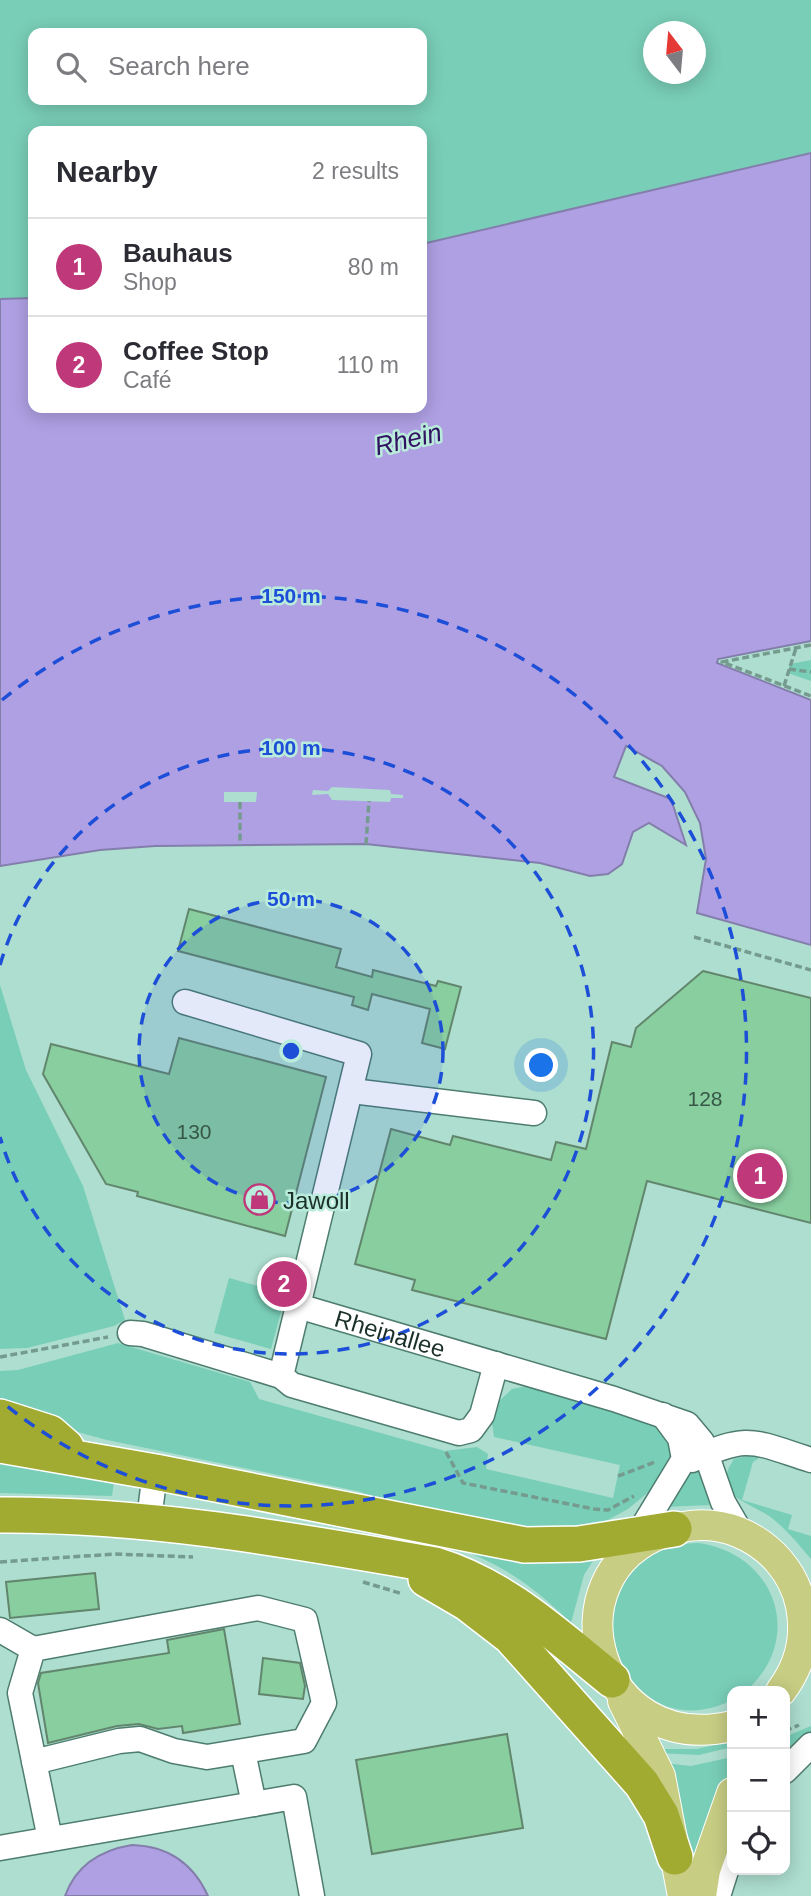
<!DOCTYPE html>
<html lang="en">
<head>
<meta charset="utf-8">
<style>
  :root { --surface:#fff; --page:#f7f7f7; --text:#2b2b33; --muted:#7c7c81; --line:#e1e1e2; --accent:#be387a }
  body { margin:0; font-family:Helvetica,sans-serif; background:var(--page); color:var(--text) }
  .controls { position:absolute; right:21px; bottom:21px; display:grid; overflow:hidden; border-radius:14px; box-shadow:0 4px 18px #0003 }
  .controls button { width:63px; height:63px; display:grid; place-items:center; padding:0; border:0; border-bottom:2px solid var(--line); background:var(--surface); color:var(--text); font:35px sans-serif }
  .compass { position:absolute; left:643px; top:21px; width:63px; height:63px; border-radius:50%; background:var(--surface); box-shadow:0 4px 18px #0003; rotate:344deg }
  .you { position:absolute; left:542px; top:1066px; width:24px; height:24px; margin:-18px; border:5px solid #fff; border-radius:50%; background:#1a73e8; box-shadow:0 0 0 10px #1a73e833 }
  .badge { display:grid; place-items:center; width:46px; height:46px; border-radius:50%; background:var(--accent); color:#fff; font-size:23px; font-weight:700 }
  .pin { position:absolute; translate:-50% -50%; border:4px solid #fff; box-shadow:0 2px 7px #0006 }
  .list { margin:0; padding:0; list-style:none }
  h2 { display:flex; justify-content:space-between; align-items:center; height:91px; margin:0; padding:0 28px; font-size:30px }
  h2 small { font-size:23px; font-weight:400; color:var(--muted) }
  .list li { display:grid; grid-template-columns:46px 1fr auto; gap:21px; align-items:center; box-sizing:border-box; height:98px; padding:0 28px; border-top:2px solid var(--line) }
  .list b { display:block; font-size:26px; white-space:nowrap }
  .list p { margin:0; font-size:23px; white-space:nowrap; color:var(--muted) }
  .list em { font-size:23px; font-style:normal; color:var(--muted) }
  .icon { flex:none; width:38px; height:38px; fill:none; stroke:currentColor; stroke-width:2; stroke-linecap:round; stroke-linejoin:round }
  .map { position:relative; flex:none; width:811px; height:1896px; overflow:hidden }
  .search { position:absolute; background:var(--surface); box-shadow:0 4px 18px #0003; left:28px; top:28px; width:399px; height:77px; display:flex; align-items:center; gap:18px; box-sizing:border-box; padding:0 24px; border-radius:14px; color:var(--muted); font-size:26px }
  .panel { position:absolute; background:var(--surface); box-shadow:0 4px 18px #0003; left:28px; top:126px; width:399px; height:287px; border-radius:14px }
  .map>svg:first-child { display:block }
</style>
</head>
<body>
<div class="map">
<svg width="811" height="1896" viewBox="0 0 811 1896">
  <rect width="100%" height="100%" fill="#addecf"/>
  <g fill="#79ceb7" fill-rule="evenodd">
    <path d="M0,0H811V153L422,244V131H33V298L0,299ZM654,32H696V74H654ZM33,33H422V100H33Z"/>
    <path d="M811,660V681L788,673L790,664Z"/>
    <path d="M0,985L26,1070L83,1186L125,1320L114,1326L27,1348L0,1349Z"/>
    <path d="M229,1278L286,1294L271,1349L214,1333Z"/>
    <path d="M118,1343L250,1382L259,1399L445,1451L477,1447L488,1454L486,1469L613,1498L620,1465L494,1437L491,1416L495,1405L512,1389L522,1387L534,1388L655,1424L666,1430L675,1456L657,1485L628,1509L606,1521L574,1531L546,1534L429,1514L357,1491L107,1440L0,1411V1371L18,1370Z"/>
    <path d="M750,1455L759,1458L753,1462L742,1500L792,1515L788,1529L811,1536V1559C799,1545 787,1530 773,1519C752,1502 708,1497 734,1459Z"/>
    <path d="M0,1462L114,1481L112,1496L0,1493Z"/>
    <path d="M697,1464L711,1505L664,1507Z"/>
    <path d="M698,1543C775,1553 806,1638 746,1691H732V1700C613,1759 553,1549 698,1543Z"/>
    <path d="M446,1544L597,1554L584,1575L571,1623C530,1583 500,1563 446,1544Z"/>
    <path d="M811,1726V1738L785,1761V1737Z"/>
    <path d="M732,1741V1747L699,1755L658,1753L656,1749H697Z"/>
    <path d="M732,1757V1762L692,1881L664,1763L691,1766Z"/>
  </g>
  <g fill="#afa0e3" stroke="#837eac" stroke-width="2">
    <path d="M811,153V641L718,659L717,663L811,700V945L697,913L706,859L700,823L685,792L662,766L626,746L614,777L671,799L686,845L649,823L633,832L622,864L608,874L590,876L540,863L366,844L155,846L100,850L0,866V299L33,298V408H422V244Z"/>
    <path d="M132,1845C168,1846 193,1863 208,1896H65C76,1865 101,1850 132,1845Z"/>
  </g>
  <g fill="#addecf">
    <path d="M332,787L390,790L391,794L403,795V798H391L390,802L332,800L328,794L312,795L313,790L328,791Z"/>
    <path d="M224,792H257L256,802H224Z"/>
  </g>
  <g fill="#88ce9f" stroke="#62866d" stroke-width="2">
    <path d="M189,909L341,949L336,967L372,977L373,970L436,986L438,981L461,987L445,1049L422,1043L430,1009L372,994L368,1010L352,1005L354,997L178,951Z"/>
    <path d="M703,971L811,998V1223L647,1181L606,1339L412,1290L415,1280L355,1264L391,1129L450,1145L453,1136L551,1160L556,1142L586,1149L612,1042L631,1047L636,1028Z"/>
    <path d="M179,1038L326,1077L285,1236L137,1196L138,1192L106,1184L43,1074L51,1044L169,1074Z"/>
    <path d="M95,1573L99,1609L10,1618L6,1582Z"/>
    <path d="M224,1629L240,1724L183,1733L182,1726L158,1729L139,1724L117,1726L48,1743L38,1683L41,1673L169,1653L167,1640Z"/>
    <path d="M263,1658L300,1663L305,1686L303,1699L259,1694Z"/>
    <path d="M507,1734L523,1828L372,1854L356,1760Z"/>
  </g>
  <g fill="none" stroke-linecap="round" stroke-linejoin="round">
    <defs>
      <g id="minor">
        <path d="M185,1002L359,1054L281,1376L292,1385L459,1433L471,1430L482,1415L496,1364"/>
        <path d="M352,1091L534,1113"/>
        <path id="s1" d="M298,1306L614,1399L687,1424L702,1442L723,1502L741,1533"/>
        <path d="M130,1333L143,1334L281,1376"/>
        <path d="M692,1460C749,1433 754,1442 811,1460"/>
        <path d="M149,1520L155,1472"/>
        <path d="M633,1543L684,1459L680,1438L663,1415"/>
        <path d="M0,1630L33,1649"/>
        <path d="M243,1752L254,1804"/>
        <path d="M34,1762L119,1741L140,1739L174,1751L207,1757L304,1741L324,1703L305,1620L258,1608L33,1649L20,1693L50,1839"/>
        <path d="M785,1771L811,1745"/>
        <path d="M0,1848L294,1797L312,1896"/>
        <path d="M718,1896L732,1852"/>
      </g>
      <g id="major">
        <path d="M623,1701L660,1776L683,1896"/>
        <path d="M732,1726C596,1758 545,1575 665,1532C689,1523 715,1523 738,1532C770,1545 794,1572 801,1606C807,1637 800,1666 781,1691"/>
        <path d="M701,1896L705,1870L732,1793"/>
      </g>
      <g id="highway">
        <path d="M0,1417L50,1433L66,1447"/>
        <path d="M0,1445L155,1472L525,1545L579,1544L674,1529"/>
        <path d="M0,1515C148,1514 291,1540 435,1565C505,1586 557,1636 612,1680"/>
        <path d="M426,1579L467,1603L511,1637L642,1784L661,1815L675,1857"/>
      </g>
    </defs>
    <use href="#minor" stroke="#4e7d6f" stroke-width="27"/>
    <use href="#major" stroke="#fff" stroke-width="32"/>
    <use href="#highway" stroke="#fff" stroke-width="38"/>
    <g stroke="#759b8f" stroke-width="3.5" stroke-dasharray="7 3.5" stroke-linecap="butt">
      <path d="M811,645L722,662L811,696"/>
      <path d="M789,669L811,672"/>
      <path d="M784,686L796,648"/>
      <path d="M240,802V845"/>
      <path d="M366,844L369,801"/>
      <path d="M694,937L811,970"/>
      <path d="M0,1357L108,1337"/>
      <path d="M446,1452L463,1483L594,1509L608,1510L634,1496"/>
      <path d="M618,1476L655,1462"/>
      <path d="M0,1562L114,1554L193,1557"/>
      <path d="M363,1582L403,1594"/>
      <path d="M785,1731L799,1725"/>
    </g>
    <use href="#minor" stroke="#fff" stroke-width="24"/>
    <use href="#major" stroke="#c7cd83" stroke-width="30"/>
    <use href="#highway" stroke="#a1ab31" stroke-width="35"/>
  </g>
  <circle cx="291" cy="1051" r="152" fill="#1d4ed8" fill-opacity=".12"/>
  <g fill="none" stroke="#1d4ed8" stroke-width="3.5" stroke-dasharray="12 9">
    <circle cx="291" cy="1051" r="152"/>
    <path d="M0 965A303 303 0 1 1 0 1137"/>
    <path d="M2 700A455 455 0 1 1 2 1402"/>
  </g>
  <defs>
    <symbol id="shop-ring" viewBox="-11 -11 22 22"><circle r="9.5" fill="#baecdc" stroke="#be387a" stroke-width="1.5"/><path d="M-5-2.5h2.3a2.7 3.5 0 0 1 5.4 0H5L5.5 6h-11ZM-1.5-2.5h3a1.5 2.3 0 0 0-3 0Z" fill="#be387a"/></symbol>
  </defs>
  <g fill-rule="evenodd">
    <use href="#shop-ring" x="242" y="1182" width="35" height="35"/>
  </g>
  <g text-anchor="middle" dominant-baseline="central" stroke-width="5" stroke-linejoin="round" paint-order="stroke">
    <g font-size="21" fill="#375847">
      <text x="705" y="1098">128</text>
      <text x="194" y="1131">130</text>
    </g>
    <g font-size="24" fill="#1c302a" stroke="#baecdc" text-anchor="start">
      <text x="283" y="1200">Jawoll</text>
    </g>
    <g font-size="24" fill="#1c302a" stroke="#baecdc">
      <text stroke="none"><textPath href="#s1" startOffset="96">Rheinallee</textPath></text>
    </g>
    <g font-size="26" font-style="italic" fill="#311361" stroke="#baecdc">
      <text transform="translate(408 439) rotate(-13)">Rhein</text>
    </g>
  </g>
  <circle cx="291" cy="1051" r="10" fill="#1d4ed8" stroke="#baecdc" stroke-width="3.5"/>
  <g font-size="21" text-anchor="middle" font-weight="bold" fill="#1d4ed8" stroke="#baecdc" stroke-width="5" stroke-linejoin="round" paint-order="stroke">
    <text x="291" y="603">150 m</text>
    <text x="291" y="755">100 m</text>
    <text x="291" y="906">50 m</text>
  </g>
</svg>
<div class="controls">
<button>+</button>
<button>−</button>
<button><svg class="icon" aria-label="locate" viewBox="0 0 24 24"><circle cx="12" cy="12" r="6"/><path d="M12 2v4M12 18v4M2 12h4M18 12h4"/></svg></button>
</div>
<svg class="compass" viewBox="-18 -18 36 36"><path d="M0-13l5 13h-10z" fill="#e53935"/><path d="M0 13l5-13h-10z" fill="#7c7c81"/></svg>
<div class="you"></div>
<div class="pin badge" style="left:760px;top:1176px">1</div>
<div class="pin badge" style="left:284px;top:1284px">2</div>
<div class="search"><svg class="icon" aria-label="search" viewBox="0 0 24 24"><circle cx="10" cy="10" r="6"/><path d="M15 15l6 6"/></svg>Search here</div>
<section class="panel">
<h2>Nearby<small>2 results</small></h2>
<ul class="list">
<li><span class="badge">1</span><div><b>Bauhaus</b><p>Shop</p></div><em>80 m</em></li>
<li><span class="badge">2</span><div><b>Coffee Stop</b><p>Café</p></div><em>110 m</em></li>
</ul>
</section>
</div>
</body>
</html>
